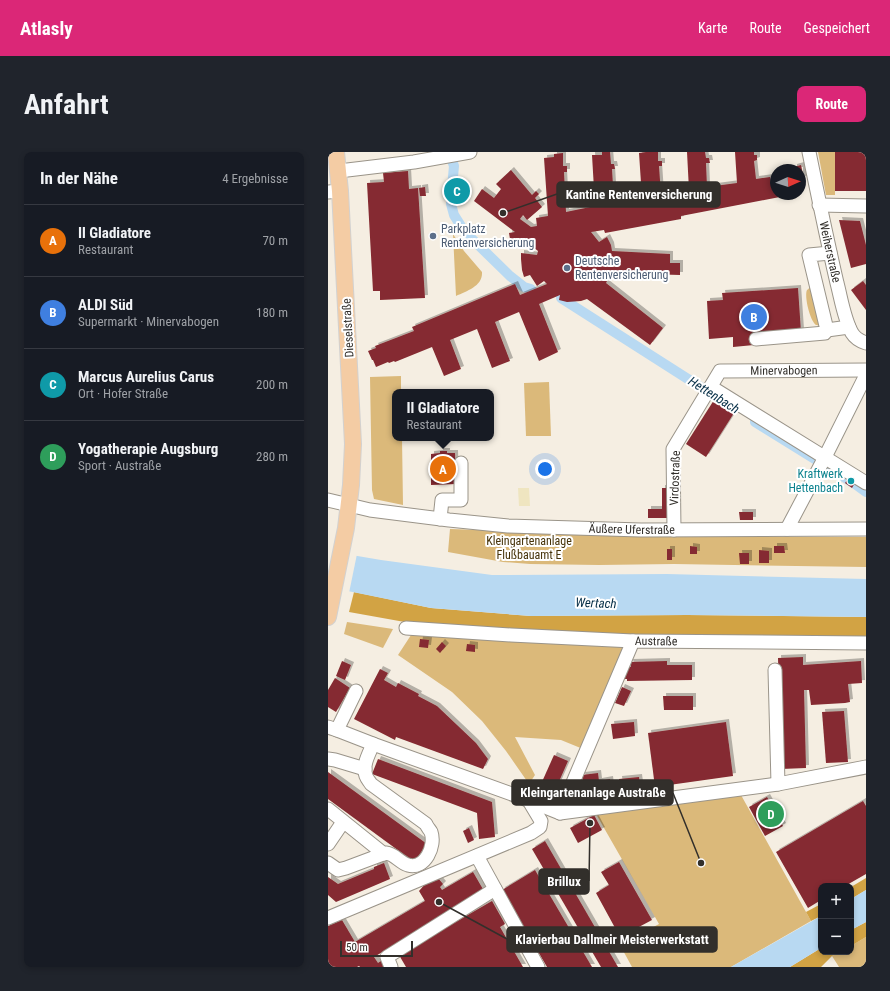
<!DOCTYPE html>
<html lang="de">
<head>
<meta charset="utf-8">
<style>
  :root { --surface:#171b24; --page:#20242c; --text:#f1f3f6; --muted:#9ea1a6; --line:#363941; --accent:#db2777 }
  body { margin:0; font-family:"Roboto Condensed",sans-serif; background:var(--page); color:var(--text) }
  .controls { position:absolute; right:12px; bottom:12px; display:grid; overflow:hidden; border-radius:8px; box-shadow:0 2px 6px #0003 }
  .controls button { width:36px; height:36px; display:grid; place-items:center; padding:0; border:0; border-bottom:1px solid var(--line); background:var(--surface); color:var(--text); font:20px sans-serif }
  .compass { position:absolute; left:442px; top:12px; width:36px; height:36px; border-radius:50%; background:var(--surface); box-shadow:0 2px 6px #0003; rotate:87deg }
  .scale { position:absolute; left:12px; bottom:10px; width:73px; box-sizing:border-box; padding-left:4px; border:2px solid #322f2b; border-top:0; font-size:11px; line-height:14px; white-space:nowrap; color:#322f2b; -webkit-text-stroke:3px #fff; paint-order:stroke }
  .you { position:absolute; left:217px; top:317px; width:14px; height:14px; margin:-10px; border:3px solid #fff; border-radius:50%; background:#1a73e8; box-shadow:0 0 0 6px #1a73e833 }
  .badge { display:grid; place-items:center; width:26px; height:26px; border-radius:50%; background:var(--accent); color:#fff; font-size:13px; font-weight:700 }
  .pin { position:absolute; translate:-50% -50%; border:2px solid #fff; box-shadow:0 1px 4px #0006 }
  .popup { position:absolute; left:64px; top:237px; width:102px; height:52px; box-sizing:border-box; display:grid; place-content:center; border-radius:8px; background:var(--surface); filter:drop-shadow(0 1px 3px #0005); font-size:13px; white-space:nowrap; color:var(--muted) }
  .popup b { font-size:15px; color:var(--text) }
  .popup::after { content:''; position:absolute; left:50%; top:100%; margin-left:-8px; border:8px solid transparent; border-top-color:var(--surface) }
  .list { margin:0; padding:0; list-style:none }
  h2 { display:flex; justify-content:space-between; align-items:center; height:52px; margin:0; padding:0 16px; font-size:17px }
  h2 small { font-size:13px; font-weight:400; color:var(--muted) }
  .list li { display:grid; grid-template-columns:26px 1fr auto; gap:12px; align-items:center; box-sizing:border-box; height:72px; padding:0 16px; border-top:1px solid var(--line) }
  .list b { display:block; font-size:15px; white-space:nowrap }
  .list p { margin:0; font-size:13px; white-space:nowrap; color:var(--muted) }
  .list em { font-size:13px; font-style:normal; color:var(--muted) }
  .map { position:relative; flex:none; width:538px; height:815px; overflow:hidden; border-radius:8px }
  header { display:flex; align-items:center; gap:24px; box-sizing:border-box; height:56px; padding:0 20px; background:var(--accent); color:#fff }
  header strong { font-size:19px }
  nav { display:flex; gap:22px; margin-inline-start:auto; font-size:14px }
  .intro { display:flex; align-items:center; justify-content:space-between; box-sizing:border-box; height:96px; padding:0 24px }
  h1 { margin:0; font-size:28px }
  .button { padding:10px 18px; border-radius:8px; background:var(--accent); color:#fff; font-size:14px; font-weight:700 }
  main { display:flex; gap:24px; padding:0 24px }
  aside { flex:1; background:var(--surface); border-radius:8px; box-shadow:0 2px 6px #0003 }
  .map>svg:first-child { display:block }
</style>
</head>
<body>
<header>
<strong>Atlasly</strong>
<nav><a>Karte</a><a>Route</a><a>Gespeichert</a></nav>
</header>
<div class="intro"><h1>Anfahrt</h1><a class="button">Route</a></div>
<main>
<aside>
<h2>In der Nähe<small>4 Ergebnisse</small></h2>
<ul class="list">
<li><span class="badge" style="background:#e8710a">A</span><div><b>Il Gladiatore</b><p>Restaurant</p></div><em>70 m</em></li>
<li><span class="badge" style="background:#3f7fe0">B</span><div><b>ALDI Süd</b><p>Supermarkt · Minervabogen</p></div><em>180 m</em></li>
<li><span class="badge" style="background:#0f9aa8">C</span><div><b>Marcus Aurelius Carus</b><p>Ort · Hofer Straße</p></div><em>200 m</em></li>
<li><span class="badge" style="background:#2e9e5b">D</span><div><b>Yogatherapie Augsburg</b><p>Sport · Austraße</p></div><em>280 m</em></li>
</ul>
</aside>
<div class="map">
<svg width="538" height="815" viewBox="0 0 538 815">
  <defs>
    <filter id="shadow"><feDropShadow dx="3" dy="-3" stdDeviation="0" flood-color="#0004"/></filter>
  </defs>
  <rect width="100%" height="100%" fill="#f5eee2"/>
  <g fill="#dbb97a">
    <path d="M490,0H507V43H498Z"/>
    <path d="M125,82L136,99L154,120C155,134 139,139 128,144Z"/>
    <path d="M481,136H483L491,174C490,173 489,173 488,173C482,169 476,144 479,138C480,137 481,137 481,136Z"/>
    <path d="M73,224V240H67V286H74L75,353L46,347L44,338L42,225Z"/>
    <path d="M221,230L223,284H198L196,231Z"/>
    <path d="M122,377L371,385H538V415L346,412L271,413L202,412L175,410L120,400Z"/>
    <path d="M19,470L65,477L55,496L16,482Z"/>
    <path d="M85,480L300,494L255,597L233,588L187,585L207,623L201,632L178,599L154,569L124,540L70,503Z"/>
    <path d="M413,643L483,769L403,815H304L292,793L331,772L268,662Z"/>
    <path d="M538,785V815H511L504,804L512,800H523V794Z"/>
  </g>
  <g fill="#d2a344">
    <path d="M26,440L103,456L203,464L359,463L538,465V488L305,485L99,474L21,460Z"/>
    <path d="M538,726V738L523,747V735Z"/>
    <path d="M493,752V764L483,769L478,760Z"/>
    <path d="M538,770V785L523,794V778Z"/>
    <path d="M493,796V800H512L504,804L493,815H462Z"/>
  </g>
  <path fill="#efe5c0" d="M190,336H201L202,354H191Z"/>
  <g fill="#b8d9f2">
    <path d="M0,399L53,408L164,423L339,422L538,427V465L359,463L203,464L103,456L0,435Z"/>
    <path d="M538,738V770L523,778V747Z"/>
    <path d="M493,764V796L462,815H403Z"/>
  </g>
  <path fill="#f5eee2" d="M0,397L29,402L21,441L0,437Z"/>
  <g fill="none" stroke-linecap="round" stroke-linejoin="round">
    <g stroke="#b8d9f2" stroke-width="10">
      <path d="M121,0L126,14L123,46V52L126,63L136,79L182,124L196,135L203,137"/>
      <path d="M233,146L385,243"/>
      <path d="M427,270L527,332L538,340"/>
    </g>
  </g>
  <g fill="#852a30" filter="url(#shadow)">
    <path d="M274,0H282L283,12H286L287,17H284L286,50L314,46L311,1L318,0H330V9H334V14H331L333,43L361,38L359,0H377L378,6H381L382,11H378L379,35L409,31L407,0H426V3H429V8L426,9L428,27L442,25L443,31L448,30V42H462V43L353,64V67L277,81L276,78L263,80L271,90L279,85L283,93L284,99L342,102V111H352V123L285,121L282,123L278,131L335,176L322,193L259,147L253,149L239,150L231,148L232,143L211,152L230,200L211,209L191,160L167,170L182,209L164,216L149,177L122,188L133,217L116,224L104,195L67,210L66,209L61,211L60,210L48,215L45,208H44L40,199L48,196L47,194L86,179L84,175L187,132L192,143L219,132L216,129L209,134L202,123L196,125L194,118L193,107V101L209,103L210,99L200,91L195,92V90L183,93L181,81L187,80L146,49L154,37L166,46L173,37L168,32L183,18L204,43L208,39L211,42L207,46L214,55L199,68L195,63L192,67L203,75L209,74L208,66L220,64L216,6L226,5V2L235,1V14H239V20H236L238,60L267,54L264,3H274Z"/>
    <rect x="507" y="0" width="31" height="39"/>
    <path d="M473,13L476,27L472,28V18H466V15Z"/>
    <path d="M80,19L81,37L90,36L97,146L52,148V139H45L39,31L56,30L55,21Z"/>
    <path d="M97,35L98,44H92L91,36Z"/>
    <path d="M511,68L532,69L538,93V112L523,116Z"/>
    <path d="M535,129L538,133V158L523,138Z"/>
    <path d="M470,136L473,180L425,183L426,193L405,195V185L381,187L379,149L395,148L394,141Z"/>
    <path d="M386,248L406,261L378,305L358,292Z"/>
    <path d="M112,299H119V301H127L128,332L103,333V302L112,301Z"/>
    <path d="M522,324L529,327L524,336L517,331Z"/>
    <path d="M334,336H342V366H320V357H334Z"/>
    <path d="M411,360H425V368H412Z"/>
    <path d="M362,394L369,395V402H362Z"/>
    <path d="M446,394H456L457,401H446Z"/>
    <rect x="339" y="397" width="5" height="11"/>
    <path d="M431,398L441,399V411H431Z"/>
    <path d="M411,401H421V412H412Z"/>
    <path d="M92,487L101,488L100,496L91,495Z"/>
    <path d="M114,490L118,494L112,501L108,497Z"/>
    <path d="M139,492L147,493V500L138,499Z"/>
    <path d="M475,505V513L533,509L534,531L520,532L522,550L517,551L483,553L481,538H476L478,616L453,617L450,506Z"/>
    <path d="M14,509L23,513L17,528L8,524Z"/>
    <path d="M339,509V513H364V528L299,529V527H294L298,517H300V515H303L302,510Z"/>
    <path d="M52,517L60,521L56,528L68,535L70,531L91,542L90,544L109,554L148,591L160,607L155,617L68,585L67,588L26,567Z"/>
    <path d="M7,526L22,536L8,560L0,555V538Z"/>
    <path d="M294,535L303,539L296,554L287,551Z"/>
    <path d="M335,544H365V558H336Z"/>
    <path d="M516,559L520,610L498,611L494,560Z"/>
    <path d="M306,570L307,584L285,587L283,572Z"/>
    <path d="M398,570L405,624L327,635L320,581Z"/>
    <path d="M226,603L240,609L223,648L209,641Z"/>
    <path d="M50,607L164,650L167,685L151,687L149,661L44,622Z"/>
    <path d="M0,620L99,692L86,710L0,647Z"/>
    <path d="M270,621L271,629L282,627L284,643L257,647L254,623Z"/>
    <path d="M311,625L313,640L293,642L291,627Z"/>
    <path d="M439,645L455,674L437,684L421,655Z"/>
    <path d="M535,649L538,654V722L517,734H493V748L480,756L448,700Z"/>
    <path d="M266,663L274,678L250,691L242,676Z"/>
    <path d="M141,676L146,688L140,691L135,679Z"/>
    <path d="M217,689L290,815H273L204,697Z"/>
    <path d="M291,710L324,768L292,785L268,741L281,733L273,720Z"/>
    <path d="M56,711L62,727L8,750L0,743V725L10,732L46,717V715Z"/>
    <path d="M207,718L264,815H219L174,738Z"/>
    <path d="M145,720L156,739L46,805L50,811L53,809L57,815H32L31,814L29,815H0V774L14,768L27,790L97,749L91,739L99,730L110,726L115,732L112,735L114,738Z"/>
    <path d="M164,749L177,772L172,775L195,815H78L71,803Z"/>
  </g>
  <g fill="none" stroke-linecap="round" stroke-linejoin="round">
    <defs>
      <g id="minor">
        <path id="s1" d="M481,0C490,44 499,88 509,131C513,146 516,167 524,181C527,186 532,189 538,191"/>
        <path d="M11,19L86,10L142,0"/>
        <path d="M0,40L12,39"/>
        <path d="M491,53L538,54"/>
        <path d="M499,178L481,103L502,101"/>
        <path d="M428,187L497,181L499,178L521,175"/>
        <path d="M383,235L538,331"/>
        <path id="s2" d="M0,348L42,358L121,368L180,374L313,378L538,377"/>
        <path d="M112,367L114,348H133V311"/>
        <path d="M459,377L497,305L538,223"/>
        <path id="s3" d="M346,378L345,297L392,219L538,218"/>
        <path d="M78,476L183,483L305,489"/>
        <path d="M447,518L450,632"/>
        <path d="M0,575L9,578L45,592L192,645L232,661L450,632L538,615"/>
        <path d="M9,578L28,539"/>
        <path d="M0,607L7,608L37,617"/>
        <path d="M0,657L56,702"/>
        <path id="s4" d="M232,661L305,489L538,491"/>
        <path d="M0,692L15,670"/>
        <path d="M149,704L210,815"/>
        <path d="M0,711L10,718L18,716L58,701C67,702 71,710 80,713C97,718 108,694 103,680C102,678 99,675 98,672L43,632C42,630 39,627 38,624C34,613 41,602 45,592"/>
        <path d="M0,766L203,681L212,675L213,669L201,649"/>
        <path d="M63,815L59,805L167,737"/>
      </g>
      <path id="major" d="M0,465L18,376L23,333L25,292L12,39L8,0"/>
    </defs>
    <use href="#minor" stroke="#9a9489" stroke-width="15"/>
    <use href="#major" stroke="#d2d1d0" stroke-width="18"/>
    <use href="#minor" stroke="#fff" stroke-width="13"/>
    <use href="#major" stroke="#f4cca4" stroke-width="16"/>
  </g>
  <g fill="#5c6f8a" stroke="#fff" stroke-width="1.5">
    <circle cx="105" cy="84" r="4"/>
    <circle cx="239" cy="116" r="4"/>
  </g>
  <circle fill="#0f9aa8" stroke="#fff" stroke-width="1.5" cx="523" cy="329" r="4"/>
  <g text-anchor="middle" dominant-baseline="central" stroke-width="4" stroke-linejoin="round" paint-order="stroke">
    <g font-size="12" fill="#4e5e75" stroke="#fff" text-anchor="start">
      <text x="113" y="77">Parkplatz<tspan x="113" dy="14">Rentenversicherung</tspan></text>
      <text x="247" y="109">Deutsche<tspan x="247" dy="14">Rentenversicherung</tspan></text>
    </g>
    <g font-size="12" fill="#322f2b" stroke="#fff">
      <text stroke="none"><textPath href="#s1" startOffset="102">Weiherstraße</textPath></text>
      <text transform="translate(20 176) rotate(-93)">Dieselstraße</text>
      <text stroke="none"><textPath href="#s3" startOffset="236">Minervabogen</textPath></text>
      <text transform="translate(347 326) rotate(-88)">Virdostraße</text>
      <text stroke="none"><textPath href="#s2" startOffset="306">Äußere Uferstraße</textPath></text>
      <text stroke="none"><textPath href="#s4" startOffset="210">Austraße</textPath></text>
    </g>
    <g font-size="12" fill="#0d838f" stroke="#fff" text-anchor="end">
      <text x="515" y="322">Kraftwerk<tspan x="515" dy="14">Hettenbach</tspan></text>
    </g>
    <g font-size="12" fill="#463309" stroke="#fff">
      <text x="201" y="389">Kleingartenanlage<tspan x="201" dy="14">Flußbauamt E</tspan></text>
    </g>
    <g font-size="13" font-style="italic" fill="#042d45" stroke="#fff">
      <text transform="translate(386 243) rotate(32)">Hettenbach</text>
      <text transform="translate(268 451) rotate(2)">Wertach</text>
    </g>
  </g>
  <path fill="none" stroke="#322f2b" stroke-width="1.5" d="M175 61L229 42M373 711L345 641M262 671L261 729M111 750L179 787"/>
  <g fill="#322f2b" stroke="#fff" stroke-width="1.5">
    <circle cx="175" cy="61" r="4"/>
    <circle cx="373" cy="711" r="4"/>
    <circle cx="262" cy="671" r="4"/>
    <circle cx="111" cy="750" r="4"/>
  </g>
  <g fill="#322f2b" stroke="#322f2b" stroke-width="1.5">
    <rect x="229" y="30" width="163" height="25" rx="4"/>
    <rect x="184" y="628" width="161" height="25" rx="4"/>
    <rect x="211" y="717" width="50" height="25" rx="4"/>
    <rect x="179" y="775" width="210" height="25" rx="4"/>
  </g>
  <g font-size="13" text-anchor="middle" font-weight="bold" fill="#fff">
    <text x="311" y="47">Kantine Rentenversicherung</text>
    <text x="265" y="645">Kleingartenanlage Austraße</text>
    <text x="236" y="734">Brillux</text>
    <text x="284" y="792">Klavierbau Dallmeir Meisterwerkstatt</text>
  </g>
</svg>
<div class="controls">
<button>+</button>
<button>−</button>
</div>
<svg class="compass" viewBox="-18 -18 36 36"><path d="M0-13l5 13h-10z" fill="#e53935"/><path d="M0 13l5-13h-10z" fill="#9ea1a6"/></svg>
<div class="scale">50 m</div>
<div class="you"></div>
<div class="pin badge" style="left:115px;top:317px;background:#e8710a">A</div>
<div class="popup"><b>Il Gladiatore</b>Restaurant</div>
<div class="pin badge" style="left:426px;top:165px;background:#3f7fe0">B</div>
<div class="pin badge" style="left:129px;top:39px;background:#0f9aa8">C</div>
<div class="pin badge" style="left:443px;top:662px;background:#2e9e5b">D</div>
</div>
</main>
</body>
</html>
